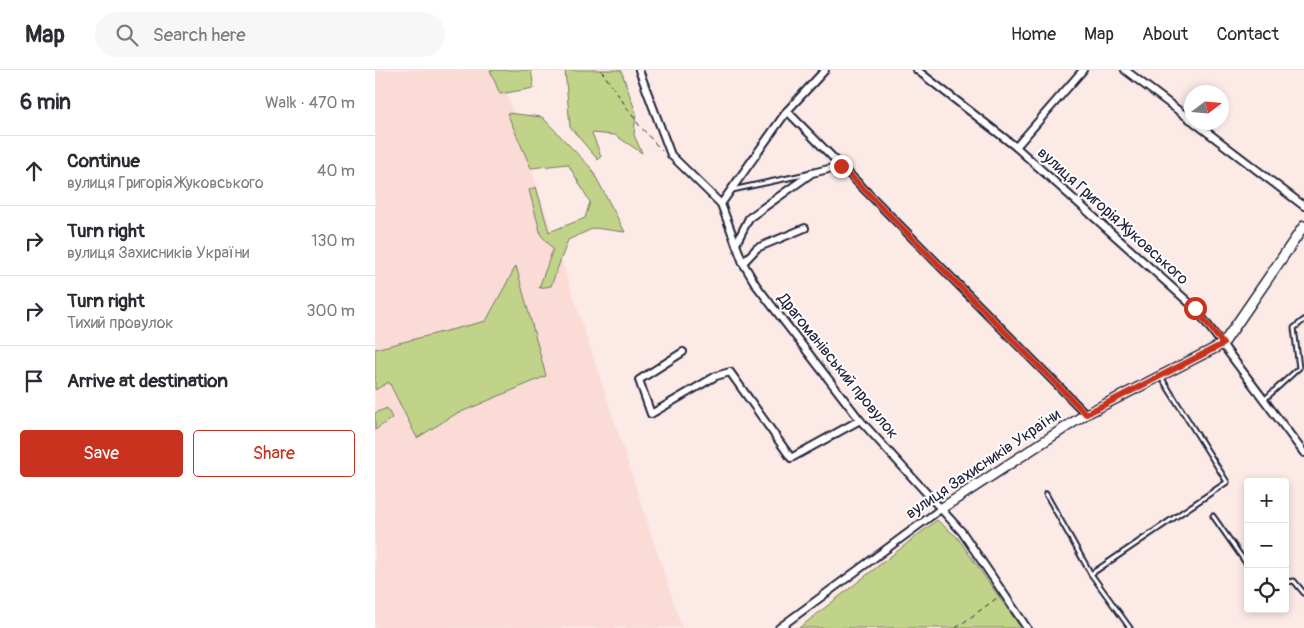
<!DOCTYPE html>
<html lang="en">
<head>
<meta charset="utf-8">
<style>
  :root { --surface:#fff; --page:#f7f7f7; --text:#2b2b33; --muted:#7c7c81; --line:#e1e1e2; --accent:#c8321e }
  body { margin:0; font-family:Pangolin,sans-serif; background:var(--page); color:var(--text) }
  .controls { position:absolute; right:15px; bottom:15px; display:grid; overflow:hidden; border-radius:5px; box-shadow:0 2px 8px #0003 }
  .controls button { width:45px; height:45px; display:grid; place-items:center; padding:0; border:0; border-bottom:1px solid var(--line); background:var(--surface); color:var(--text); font:25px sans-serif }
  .compass { position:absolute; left:809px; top:15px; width:45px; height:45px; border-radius:50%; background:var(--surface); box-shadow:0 2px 8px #0003; rotate:74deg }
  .stop { position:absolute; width:15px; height:15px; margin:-11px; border:4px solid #c8321e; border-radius:50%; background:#fff }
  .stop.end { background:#c8321e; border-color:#fff; box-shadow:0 1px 5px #0008 }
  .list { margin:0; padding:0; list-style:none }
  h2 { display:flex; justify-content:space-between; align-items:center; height:65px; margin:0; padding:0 20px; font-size:21px }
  h2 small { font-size:16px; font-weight:400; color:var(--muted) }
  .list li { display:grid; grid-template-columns:32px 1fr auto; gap:15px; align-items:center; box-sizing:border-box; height:70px; padding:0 20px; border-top:1px solid var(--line) }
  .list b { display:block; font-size:19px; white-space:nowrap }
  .list p { margin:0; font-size:16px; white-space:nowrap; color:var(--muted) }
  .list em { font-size:16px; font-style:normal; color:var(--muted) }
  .actions { display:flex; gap:10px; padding:15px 20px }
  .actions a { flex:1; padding:11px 0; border:1px solid var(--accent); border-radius:5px; text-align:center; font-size:18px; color:var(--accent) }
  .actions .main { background:var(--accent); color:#fff }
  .icon { flex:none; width:28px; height:28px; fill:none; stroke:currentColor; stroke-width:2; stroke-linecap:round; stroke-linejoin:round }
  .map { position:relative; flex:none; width:929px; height:558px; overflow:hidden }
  header { display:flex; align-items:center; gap:30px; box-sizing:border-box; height:70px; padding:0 25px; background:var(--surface); border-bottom:1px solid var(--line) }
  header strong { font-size:24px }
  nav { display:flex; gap:28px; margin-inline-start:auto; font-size:18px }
  .search { width:350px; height:45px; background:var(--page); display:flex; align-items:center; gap:12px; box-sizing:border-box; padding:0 18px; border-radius:28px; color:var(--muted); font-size:19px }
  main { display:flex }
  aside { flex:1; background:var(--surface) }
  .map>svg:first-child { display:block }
</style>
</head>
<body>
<header>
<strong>Map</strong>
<div class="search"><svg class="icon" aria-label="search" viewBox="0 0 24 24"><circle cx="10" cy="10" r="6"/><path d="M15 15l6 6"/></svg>Search here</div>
<nav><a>Home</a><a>Map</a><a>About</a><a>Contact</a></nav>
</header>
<main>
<aside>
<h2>6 min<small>Walk · 470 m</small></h2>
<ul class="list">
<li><svg class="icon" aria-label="ahead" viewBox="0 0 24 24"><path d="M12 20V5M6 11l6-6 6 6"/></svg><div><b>Continue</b><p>вулиця Григорія Жуковського</p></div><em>40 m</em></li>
<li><svg class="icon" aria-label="right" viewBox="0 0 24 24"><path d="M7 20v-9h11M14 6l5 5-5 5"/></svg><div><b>Turn right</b><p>вулиця Захисників України</p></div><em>130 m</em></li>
<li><svg class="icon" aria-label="right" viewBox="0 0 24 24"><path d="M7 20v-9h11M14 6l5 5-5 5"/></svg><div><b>Turn right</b><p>Тихий провулок</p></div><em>300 m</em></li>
<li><svg class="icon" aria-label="arrive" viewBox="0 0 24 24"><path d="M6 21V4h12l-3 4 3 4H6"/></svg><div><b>Arrive at destination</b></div></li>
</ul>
<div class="actions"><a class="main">Save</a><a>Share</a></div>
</aside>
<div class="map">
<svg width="929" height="558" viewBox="0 0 929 558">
  <rect width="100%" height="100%" fill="#fceae7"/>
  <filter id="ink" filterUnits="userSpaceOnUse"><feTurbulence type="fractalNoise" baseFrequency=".02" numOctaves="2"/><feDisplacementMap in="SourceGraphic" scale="10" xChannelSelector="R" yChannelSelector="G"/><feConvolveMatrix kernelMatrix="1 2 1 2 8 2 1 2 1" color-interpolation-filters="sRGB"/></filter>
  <g filter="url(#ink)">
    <path fill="#fadbd6" d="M0,0H124L307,558H0Z"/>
    <g fill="#c1d388" stroke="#727a62">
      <path d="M115,0H156L159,18L125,24Z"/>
      <path d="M190,0H246L261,43L259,65L267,83L240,65L217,63L226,86L223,90L195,57Z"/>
      <path d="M132,43L167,47L216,98L250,162L219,158L193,170L176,216L164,218L178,179L166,165L154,120L161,117L174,162L210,148L215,132L193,94L156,98Z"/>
      <path d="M141,196L171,306L79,345L42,368L14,312L0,320V279L111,251Z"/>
      <path d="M12,338L17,348L0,360V343Z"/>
      <path d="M562,450L582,467L646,558H424Z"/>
    </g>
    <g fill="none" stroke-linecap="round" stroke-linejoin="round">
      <defs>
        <g id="lane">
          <path d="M357,120L432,104"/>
          <path d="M890,329L924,298L919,258L929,250"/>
          <path d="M671,424L716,504"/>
          <path d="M838,446L873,496"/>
          <path d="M910,512L919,511L929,523"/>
          <path d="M755,558L716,504L852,412L786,307"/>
        </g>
        <g id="street">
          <path d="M264,0L296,85L346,134L368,193L381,215L485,350L587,462L652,558"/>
          <path d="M542,0L641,77L820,238L929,383"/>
          <path d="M750,0L816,50"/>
          <path d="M412,41L711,344"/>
          <path d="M819,52L929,136"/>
          <path d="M641,77L708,0"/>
          <path d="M346,134L412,41L450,0"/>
          <path d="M361,174L374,148L437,103L466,96"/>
          <path d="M368,193L382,178L430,158"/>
          <path d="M308,282L264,310L276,344L341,306L355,302L416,388L485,350"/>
          <path d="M404,558L567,438"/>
        </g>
        <path id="secondary" d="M567,438L711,344L848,274L929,156"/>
      </defs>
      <use href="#lane" stroke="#22223b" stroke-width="7"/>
      <use href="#street" stroke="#22223b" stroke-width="10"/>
      <use href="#secondary" stroke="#22223b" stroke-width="12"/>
      <g stroke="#22223b" stroke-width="1" stroke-dasharray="5 4" stroke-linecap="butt">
        <path d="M226,0L264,55L287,81"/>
        <path d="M581,558L622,528"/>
      </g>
      <use href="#lane" stroke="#fff" stroke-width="3"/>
      <use href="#street" stroke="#fff" stroke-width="6"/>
      <use href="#secondary" stroke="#fff" stroke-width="9"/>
    </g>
  </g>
  <g fill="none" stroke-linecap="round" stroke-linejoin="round" filter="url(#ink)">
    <path stroke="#c8321e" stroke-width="6" d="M466,96L711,344L848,274L820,238"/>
  </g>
  <g text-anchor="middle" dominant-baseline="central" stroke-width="4" stroke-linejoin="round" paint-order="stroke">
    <g font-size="16" fill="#22223b" stroke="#fff">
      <text transform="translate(738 146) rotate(42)">вулиця Григорія Жуковського</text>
      <text transform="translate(463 296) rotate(51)">Драгоманівський провулок</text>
      <text transform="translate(608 394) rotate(-34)">вулиця Захисників України</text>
    </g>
  </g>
</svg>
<div class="controls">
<button>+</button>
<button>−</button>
<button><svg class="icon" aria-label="locate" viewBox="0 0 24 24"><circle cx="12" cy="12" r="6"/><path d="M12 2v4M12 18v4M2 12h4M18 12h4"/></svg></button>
</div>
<svg class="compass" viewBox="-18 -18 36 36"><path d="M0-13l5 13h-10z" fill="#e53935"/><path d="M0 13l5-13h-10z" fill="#7c7c81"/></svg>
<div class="stop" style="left:820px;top:238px"></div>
<div class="stop end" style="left:466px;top:96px"></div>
</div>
</main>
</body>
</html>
